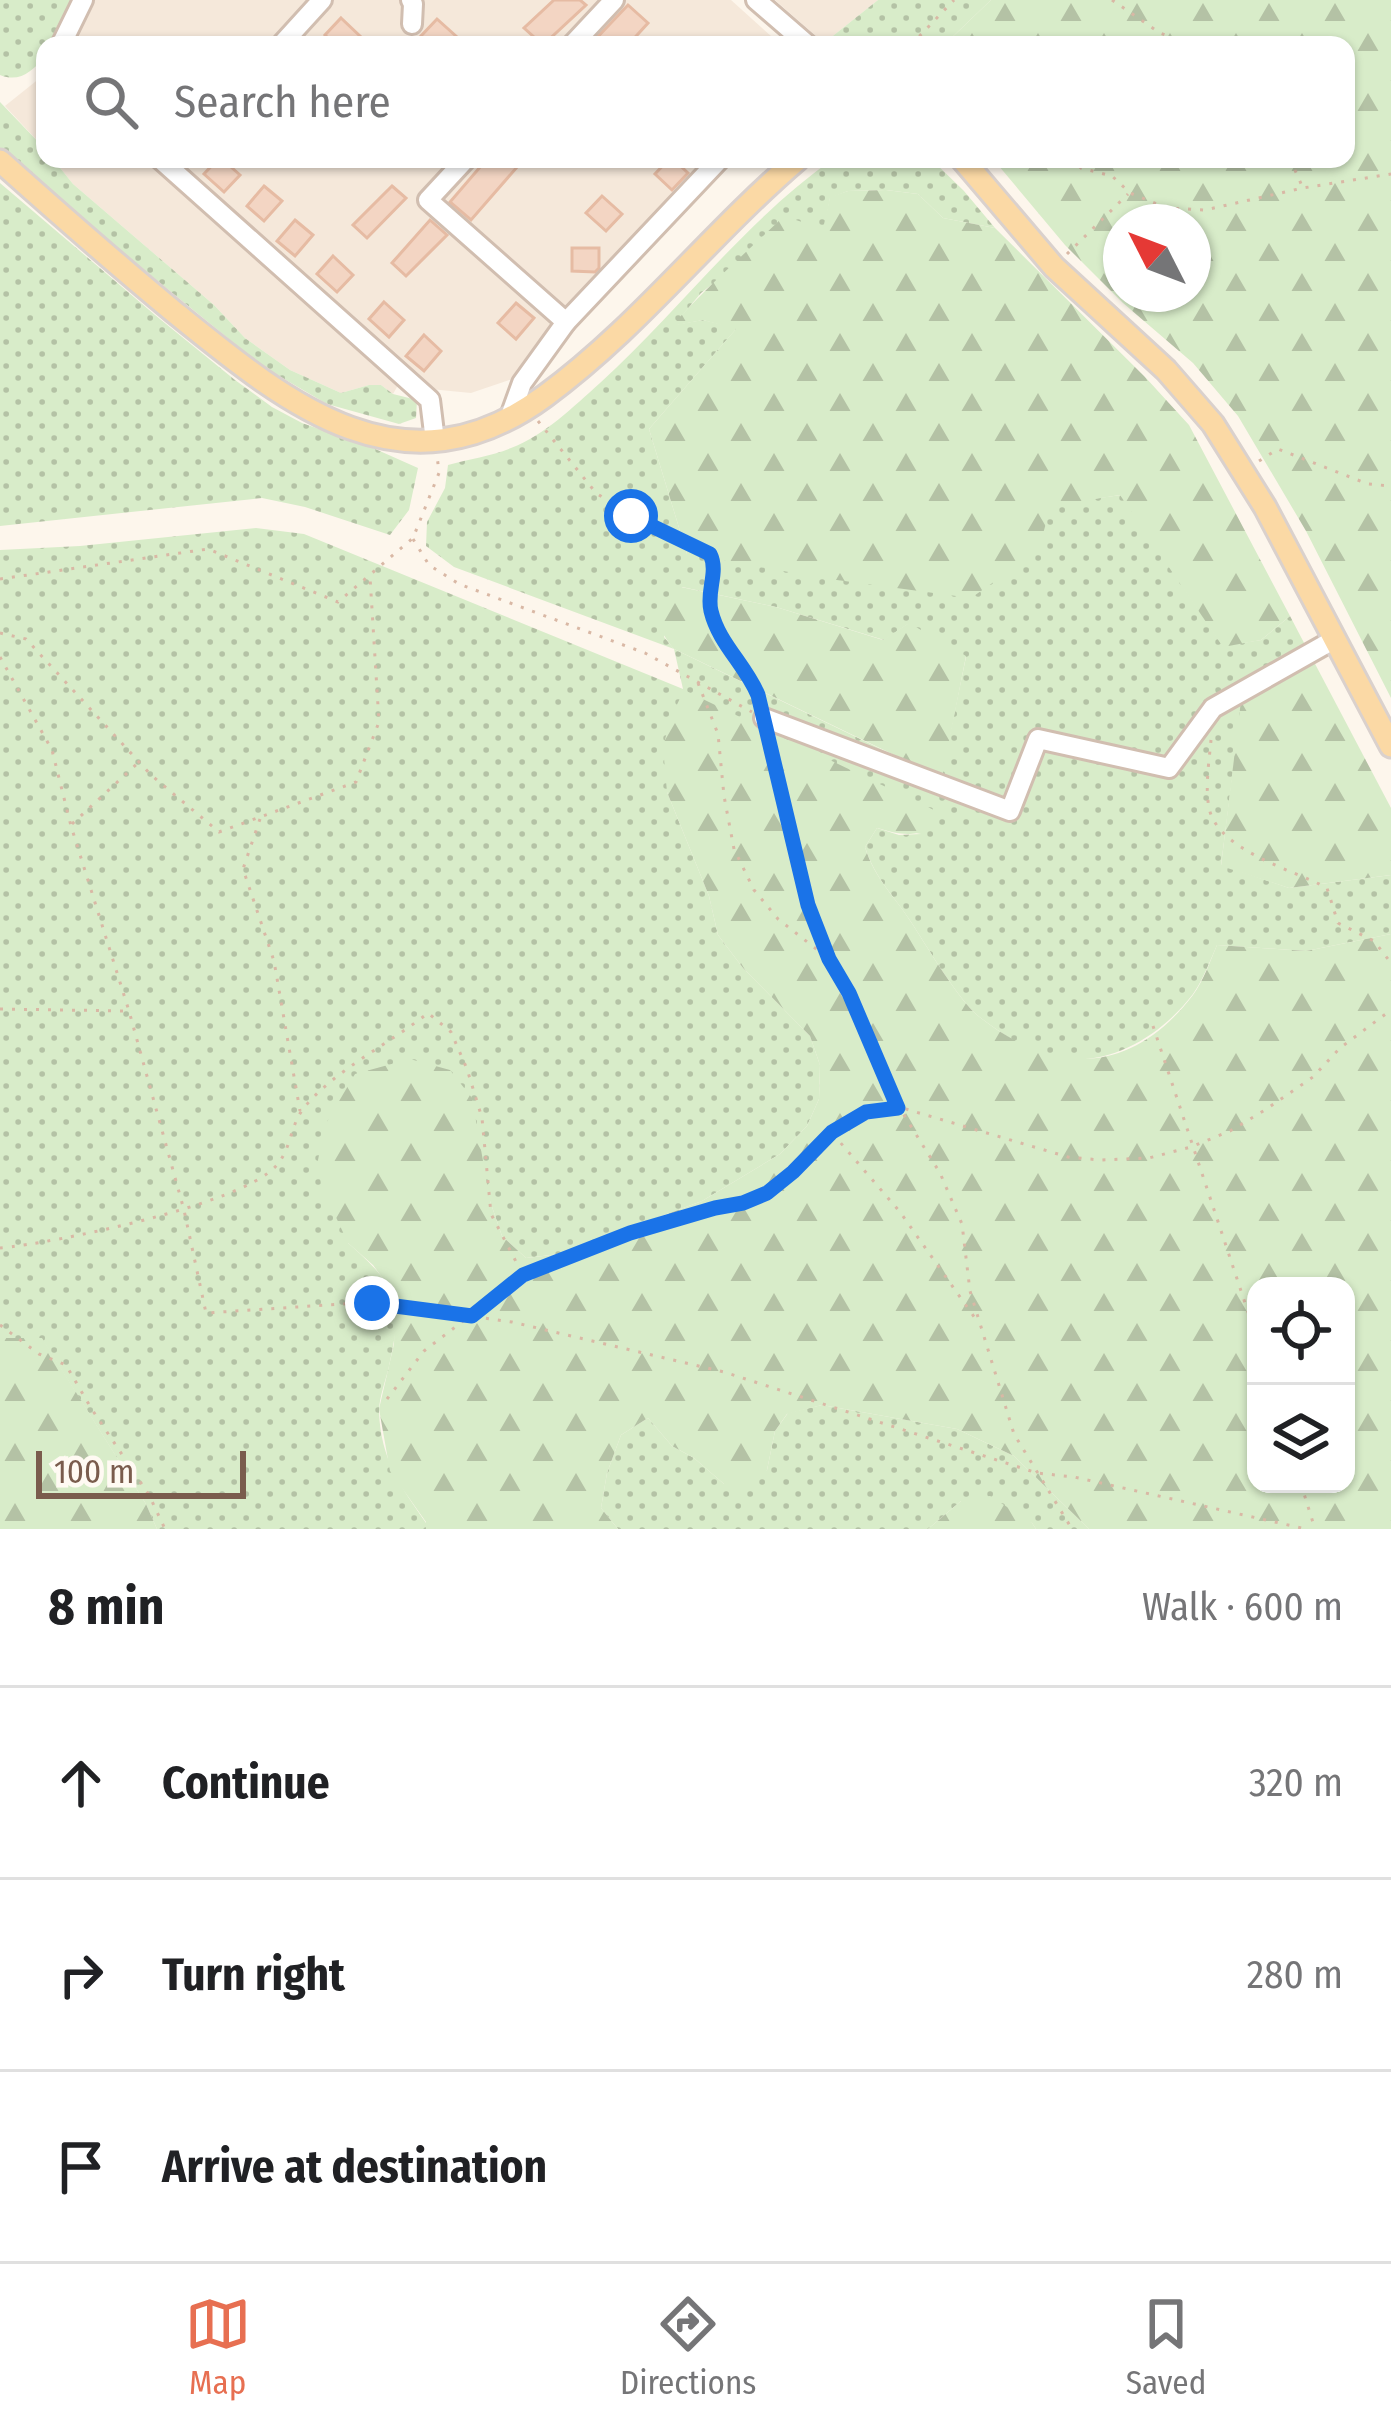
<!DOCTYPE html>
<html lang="en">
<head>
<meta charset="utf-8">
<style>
  :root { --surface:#fff; --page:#f2f2f2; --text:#202124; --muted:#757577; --line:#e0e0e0; --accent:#e76f51 }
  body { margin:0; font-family:"Fira Sans Condensed",sans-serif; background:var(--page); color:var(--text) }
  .controls { position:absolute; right:36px; bottom:36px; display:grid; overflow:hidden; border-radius:24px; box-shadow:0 3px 9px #0004 }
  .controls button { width:108px; height:108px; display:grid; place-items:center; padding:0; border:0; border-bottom:3px solid var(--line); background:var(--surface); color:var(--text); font:60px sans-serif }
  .compass { position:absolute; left:1103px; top:204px; width:108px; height:108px; border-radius:50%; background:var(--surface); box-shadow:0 3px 9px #0004; rotate:312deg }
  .scale { position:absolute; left:36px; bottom:30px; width:210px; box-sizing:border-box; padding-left:12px; border:6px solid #7a5c4d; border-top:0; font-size:33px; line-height:42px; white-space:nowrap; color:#7a5c4d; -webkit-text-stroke:9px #fffaf3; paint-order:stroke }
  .stop { position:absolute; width:36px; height:36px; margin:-27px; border:9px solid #1a73e8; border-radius:50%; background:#fff }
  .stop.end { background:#1a73e8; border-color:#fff; box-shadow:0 3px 12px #0008 }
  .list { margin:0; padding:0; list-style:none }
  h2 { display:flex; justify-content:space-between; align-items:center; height:156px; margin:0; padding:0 48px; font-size:51px }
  h2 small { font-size:39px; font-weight:400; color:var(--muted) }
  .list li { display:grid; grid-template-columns:78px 1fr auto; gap:36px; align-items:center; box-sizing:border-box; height:192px; padding:0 48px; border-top:3px solid var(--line) }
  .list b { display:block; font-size:45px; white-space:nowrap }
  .list em { font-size:39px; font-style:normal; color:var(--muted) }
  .icon { flex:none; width:66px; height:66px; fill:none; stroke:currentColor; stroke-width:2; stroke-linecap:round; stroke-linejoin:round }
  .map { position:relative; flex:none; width:1391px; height:1529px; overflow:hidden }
  .search { position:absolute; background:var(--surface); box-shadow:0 3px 9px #0004; left:36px; right:36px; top:36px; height:132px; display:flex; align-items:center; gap:30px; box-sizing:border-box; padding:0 42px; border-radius:24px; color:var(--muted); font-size:45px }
  .sheet { height:732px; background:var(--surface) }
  nav { display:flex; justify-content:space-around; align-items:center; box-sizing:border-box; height:168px; border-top:3px solid var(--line); background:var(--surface); font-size:33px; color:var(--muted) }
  nav a { display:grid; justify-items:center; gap:6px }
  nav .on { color:var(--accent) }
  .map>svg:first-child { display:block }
</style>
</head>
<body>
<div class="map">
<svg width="1391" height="1529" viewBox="0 0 1391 1529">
  <defs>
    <pattern id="grass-dots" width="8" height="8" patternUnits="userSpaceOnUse" patternTransform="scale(3)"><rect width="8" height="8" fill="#d8ecc9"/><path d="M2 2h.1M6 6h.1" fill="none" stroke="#b4c2a5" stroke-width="1.8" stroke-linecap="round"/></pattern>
    <pattern id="forest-firs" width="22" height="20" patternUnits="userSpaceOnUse" patternTransform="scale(3)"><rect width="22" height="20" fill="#d8ecc9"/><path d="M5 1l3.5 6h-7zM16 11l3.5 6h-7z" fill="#b4c2a5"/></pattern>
  </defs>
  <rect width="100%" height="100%" fill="#fdf6ec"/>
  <g fill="#f5e8da">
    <path d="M90,0H731L781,45H66Z"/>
    <path d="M775,0H878L824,43Z"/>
    <path d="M45,74V149L5,106Z"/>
    <path d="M53,159H150L401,380L393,394L381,385H369L341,393L290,370L245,338L214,305L73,184Z"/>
    <path d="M176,159H709L518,377L471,393L430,389Z"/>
  </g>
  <g fill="url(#grass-dots)" fill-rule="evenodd">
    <path d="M0,0H73L51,45H45V57C32,71 20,83 0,75Z"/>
    <path d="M878,0H991L944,45L824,43Z"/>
    <path d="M0,102L45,149V159H53L73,184L214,305L245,338L290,370L341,393L369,385H381L393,394L417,400L416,418L399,424L327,404L262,366L117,248L0,148Z"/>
    <path d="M833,159H931L964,191L995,228L943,218L918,194L886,190L848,191L830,198L824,230L724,275L701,293L674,325L703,320L737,328L649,429L687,554L1121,495L1223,646L1261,640L1290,616L1313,660L1242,701L1221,865L1289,888L1391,875V934L1306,951L1217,945C1210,961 1203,980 1193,994C1157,1041 1099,1073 1040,1054C1023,1048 992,1027 977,1015C959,1000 927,947 913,925C894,895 876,881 865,847L877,828L899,835L921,834L667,792L709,896L718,935L743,968L810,1036L820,1065L819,1099L807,1126L780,1154L702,1201L559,1254L526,1258L502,1236L490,1201L348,1243C397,1286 404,1300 389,1366C386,1380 379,1397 379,1412C381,1460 400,1485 426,1523V1529H157L146,1504L42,1339L0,1338V550L80,546L256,528L304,534L683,689L674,649L454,567L426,546L427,522L445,488L448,465C469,459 492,456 511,448C545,435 573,407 600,383C679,311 745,221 833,159ZM682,587L776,607L884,640L908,624L966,657L941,778L674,649L664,637Z"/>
    <path d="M0,183L155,315L235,380L272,407L302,423L373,448L418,468L409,510L390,535L305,507L262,498L0,526Z"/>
    <path d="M822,1405L957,1429L1014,1456L1089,1529H1036L1032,1523L961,1501L928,1529H618L601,1508L607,1473L621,1435L648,1418L672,1446L694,1458L724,1484L767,1470L775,1431L788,1413Z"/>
  </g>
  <g fill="url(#forest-firs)" fill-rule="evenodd">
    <path d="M991,0H1391V698L1306,531L1238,416L1193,363L1123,303L1065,245L993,159H1346V45H944ZM1193,222V294H1121V222Z"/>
    <path d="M886,190L918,194L943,218L995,228L1146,378L1189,425L1290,616L1261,640L1223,647L1120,495L1051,506L1038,551L971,598L822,578L687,554L649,429L736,329L703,320L672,326C706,287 746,253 784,216L823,229L830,197L848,191Z"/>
    <path d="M681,587L776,607L883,640L909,623L966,656L942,778L674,649C651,624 661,609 681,587Z"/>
    <path d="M1313,660L1391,808V875L1289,888L1221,866L1241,701Z"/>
    <path d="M684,690L936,811C927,842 902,835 877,828L865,847C875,880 895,896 913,925C927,947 959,1000 977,1015C1054,1077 1131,1076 1193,995C1204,980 1210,961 1217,945L1306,951L1391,934V1529H1089L1014,1456L957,1429L822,1405L787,1414L775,1431L767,1470L751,1488L724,1484L694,1458L672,1446L648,1418L621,1435L607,1473L601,1508L618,1529H426V1522L390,1471L379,1409L394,1344L395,1295L373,1265L348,1243L321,1185L318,1160L325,1125L355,1074L410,1059L450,1070L472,1098L490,1201L502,1236L526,1258L560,1254L702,1201L780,1154L807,1126L819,1099L820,1065L810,1036L743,968L718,935L709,896L667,792L663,747L671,717ZM1256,1286H1346V1484H1256Z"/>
    <path d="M0,1338H42L146,1504L157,1529H0Z"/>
    <path d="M990,1496L1032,1523L1036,1529H928L961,1501Z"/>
  </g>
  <g fill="#f3d5c3" stroke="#e6bba3" stroke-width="3">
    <path d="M554,0H580L586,5L543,45L524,28Z"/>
    <path d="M628,5L648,23L628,45H590Z"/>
    <path d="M341,18L361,37L353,45H335L325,35Z"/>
    <path d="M437,19L457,37L449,45H431L421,36Z"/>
    <path d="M218,159H222L240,175L224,192L204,174Z"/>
    <path d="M487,159H524L471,220L450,202Z"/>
    <path d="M669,159H673L688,173L672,190L655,174Z"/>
    <path d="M264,186L282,201L264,221L247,206Z"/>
    <path d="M392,186L406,198L367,238L353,225Z"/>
    <path d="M602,196L622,214L606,231L586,213Z"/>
    <path d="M295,220L313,235L295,256L277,241Z"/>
    <path d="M430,220L447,235L406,276L392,263Z"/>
    <path d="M572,248H599V268L595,272L572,271Z"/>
    <path d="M333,256L353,275L337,292L317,274Z"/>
    <path d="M384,302L404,320L389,337L369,319Z"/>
    <path d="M516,303L534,318L516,339L498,323Z"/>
    <path d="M424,335L441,351L424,371L406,356Z"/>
  </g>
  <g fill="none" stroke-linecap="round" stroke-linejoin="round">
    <defs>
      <g id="minor">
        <path d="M411,0L413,4L412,24"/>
        <path d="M756,0L808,45"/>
        <path d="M61,45L83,0"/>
        <path d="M281,45L322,0"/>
        <path d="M572,45L614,0"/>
        <path d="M160,159L430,400L435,441"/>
        <path d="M466,159L428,200L566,322L522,383L509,419"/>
        <path d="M566,322L720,159"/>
        <path d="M764,718L1010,811L1038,739L1169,768L1213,708L1335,639"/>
      </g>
      <g id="major">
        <path d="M962,159L1054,267L1166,370L1213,424L1265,507L1391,746"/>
        <path d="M0,161C57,212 114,262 173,311C285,402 402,501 545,396C638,328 710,234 798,159"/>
      </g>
    </defs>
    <use href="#minor" stroke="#d1beb0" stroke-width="24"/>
    <use href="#major" stroke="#dad1cd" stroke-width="27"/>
    <g stroke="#d9b8a5" stroke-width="3" stroke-dasharray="3 9" stroke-linecap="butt">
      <path d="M1112,0L1160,33L1193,45"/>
      <path d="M911,45L954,0"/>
      <path d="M1070,159L1081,168L1112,176L1130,193L1167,208L1205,210L1303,188L1391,174"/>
      <path d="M1290,159L1302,186"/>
      <path d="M1067,254L1128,194"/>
      <path d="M538,421L596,493L631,516L709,554L714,564L709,604L717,632L750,676L760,703"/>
      <path d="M1259,461L1278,449L1368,484L1391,486"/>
      <path d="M413,539L429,565L459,584L645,653L752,712"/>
      <path d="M0,579L208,549L338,602L413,538L439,473L437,455"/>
      <path d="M0,633L26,639L151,775L219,832L356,782L379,722L370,577"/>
      <path d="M0,657L52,750L71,826L129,1011L184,1210L206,1313L372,1302L512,1322L724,1372L1037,1473L1074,1477L1306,1529"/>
      <path d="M698,683L718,734L724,796L734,849L754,890L778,919L829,959L849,993L899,1107L940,1173L962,1224L970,1291L1014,1434L1072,1529"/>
      <path d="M767,736L809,905L829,957"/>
      <path d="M1211,740C1209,762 1205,787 1209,808C1218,851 1294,870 1327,888L1338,923L1374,941L1391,963"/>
      <path d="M260,819L243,869L274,961L300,1111"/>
      <path d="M72,824L139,762"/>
      <path d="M0,1009L127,1011"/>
      <path d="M1153,1026L1256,1336"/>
      <path d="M833,1134L900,1212L977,1321"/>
      <path d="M0,1248C55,1243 239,1205 275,1167C291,1151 290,1126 303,1109C333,1071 389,1044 428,1013L451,1032L467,1069L482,1118L491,1214L522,1273"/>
      <path d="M0,1325L39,1354L66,1365L91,1408L149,1495L165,1529"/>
      <path d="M387,1399L424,1351L523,1275L630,1233L715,1208L743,1203L767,1193L793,1172L832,1132L866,1113L899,1107L1068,1157L1100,1160L1149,1158L1191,1147L1230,1131L1265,1110L1313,1077L1340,1048L1391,1010"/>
      <path d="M1301,1484L1315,1529"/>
    </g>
    <use href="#minor" stroke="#fff" stroke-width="18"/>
    <use href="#major" stroke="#fbd9a5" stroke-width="21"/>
  </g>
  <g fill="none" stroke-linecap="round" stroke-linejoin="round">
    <path stroke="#1a73e8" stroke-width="15" d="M372,1303L472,1316L523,1275L630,1233L715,1208L743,1203L767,1193L793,1172L832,1132L866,1112L898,1108L849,993L829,959L808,905L758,695C745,664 719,644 711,611C706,591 719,572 710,554L631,516"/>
  </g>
</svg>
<div class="controls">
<button><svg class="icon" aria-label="locate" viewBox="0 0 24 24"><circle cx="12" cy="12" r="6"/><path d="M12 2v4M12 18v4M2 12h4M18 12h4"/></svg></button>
<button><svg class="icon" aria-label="layers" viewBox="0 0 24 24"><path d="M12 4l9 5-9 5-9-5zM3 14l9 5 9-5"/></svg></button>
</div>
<svg class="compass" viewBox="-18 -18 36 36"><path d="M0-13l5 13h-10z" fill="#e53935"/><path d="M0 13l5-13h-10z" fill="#757577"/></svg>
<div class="scale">100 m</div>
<div class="stop" style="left:631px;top:516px"></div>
<div class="stop end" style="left:372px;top:1303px"></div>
<div class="search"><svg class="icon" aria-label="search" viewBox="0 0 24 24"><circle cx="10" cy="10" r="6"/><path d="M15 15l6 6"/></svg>Search here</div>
</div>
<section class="sheet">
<h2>8 min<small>Walk · 600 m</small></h2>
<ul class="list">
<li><svg class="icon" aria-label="ahead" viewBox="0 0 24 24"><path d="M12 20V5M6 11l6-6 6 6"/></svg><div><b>Continue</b></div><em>320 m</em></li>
<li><svg class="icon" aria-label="right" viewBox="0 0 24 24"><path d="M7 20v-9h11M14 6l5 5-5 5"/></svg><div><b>Turn right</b></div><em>280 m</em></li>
<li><svg class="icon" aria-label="arrive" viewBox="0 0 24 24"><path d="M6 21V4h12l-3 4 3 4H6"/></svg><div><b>Arrive at destination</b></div></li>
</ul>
</section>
<nav>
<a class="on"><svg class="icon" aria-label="map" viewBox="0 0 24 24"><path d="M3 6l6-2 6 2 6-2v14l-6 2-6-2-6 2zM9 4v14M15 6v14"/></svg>Map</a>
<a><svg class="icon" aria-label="directions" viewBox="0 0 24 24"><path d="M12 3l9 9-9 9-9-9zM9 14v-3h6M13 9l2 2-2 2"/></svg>Directions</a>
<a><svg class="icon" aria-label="saved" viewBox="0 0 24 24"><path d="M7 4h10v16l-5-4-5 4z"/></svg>Saved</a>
</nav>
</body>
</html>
